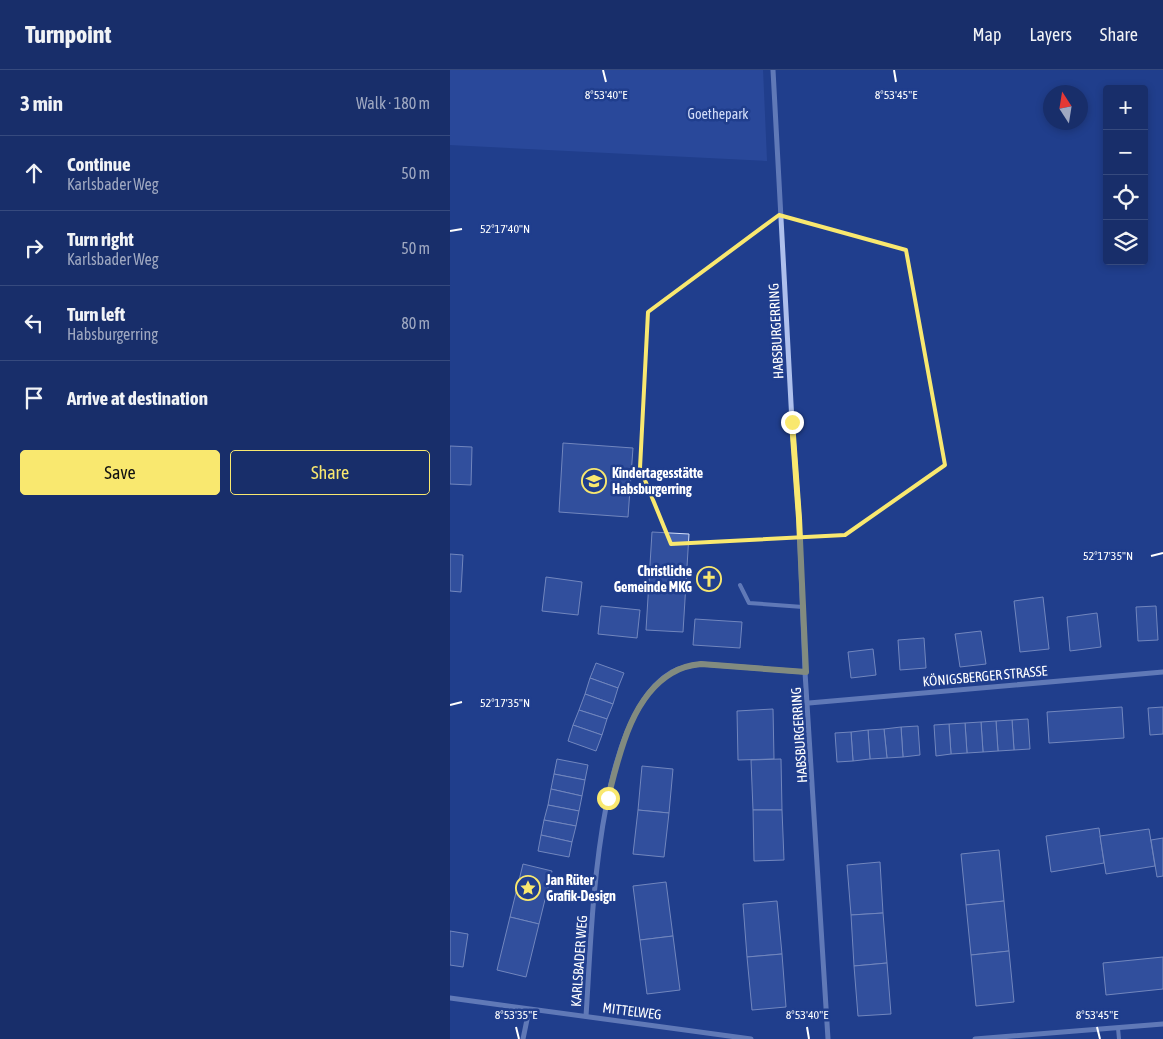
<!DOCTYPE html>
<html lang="en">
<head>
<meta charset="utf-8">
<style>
  :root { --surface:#182e6a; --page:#213670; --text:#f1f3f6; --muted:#9fa8c1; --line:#364a7e; --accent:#f9e86f }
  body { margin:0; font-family:"Asap Condensed",sans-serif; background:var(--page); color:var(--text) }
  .controls { position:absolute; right:15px; top:15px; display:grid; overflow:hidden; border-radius:5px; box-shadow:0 2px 8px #0003 }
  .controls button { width:45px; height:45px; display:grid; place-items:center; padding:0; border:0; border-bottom:1px solid var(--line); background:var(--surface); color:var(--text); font:25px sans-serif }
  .compass { position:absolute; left:593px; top:15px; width:45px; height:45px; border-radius:50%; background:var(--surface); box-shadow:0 2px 8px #0003; rotate:348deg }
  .stop { position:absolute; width:15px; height:15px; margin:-11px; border:4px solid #f9e86f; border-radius:50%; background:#fff }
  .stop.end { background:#f9e86f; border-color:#fff; box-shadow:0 1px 5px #0008 }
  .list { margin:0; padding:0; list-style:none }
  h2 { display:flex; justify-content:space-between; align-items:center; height:65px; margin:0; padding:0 20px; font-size:21px }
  h2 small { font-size:16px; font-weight:400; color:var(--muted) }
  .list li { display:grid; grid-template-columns:32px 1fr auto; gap:15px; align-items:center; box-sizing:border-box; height:75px; padding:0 20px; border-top:1px solid var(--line) }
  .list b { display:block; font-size:19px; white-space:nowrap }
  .list p { margin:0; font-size:16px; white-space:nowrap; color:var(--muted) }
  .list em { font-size:16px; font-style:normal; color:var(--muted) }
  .actions { display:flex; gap:10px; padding:15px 20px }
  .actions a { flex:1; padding:11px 0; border:1px solid var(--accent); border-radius:5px; text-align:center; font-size:18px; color:var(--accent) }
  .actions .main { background:var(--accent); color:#111 }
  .icon { flex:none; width:28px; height:28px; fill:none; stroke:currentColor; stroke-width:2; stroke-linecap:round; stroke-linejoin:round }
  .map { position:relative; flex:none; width:713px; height:969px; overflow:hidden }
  header { display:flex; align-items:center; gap:30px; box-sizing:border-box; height:70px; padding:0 25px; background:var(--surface); border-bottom:1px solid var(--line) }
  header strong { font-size:24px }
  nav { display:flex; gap:28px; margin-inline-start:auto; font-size:18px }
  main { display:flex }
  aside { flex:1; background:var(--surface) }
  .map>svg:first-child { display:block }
</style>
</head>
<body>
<header>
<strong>Turnpoint</strong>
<nav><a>Map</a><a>Layers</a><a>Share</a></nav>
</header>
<main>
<aside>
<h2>3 min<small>Walk · 180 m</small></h2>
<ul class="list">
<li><svg class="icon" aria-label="ahead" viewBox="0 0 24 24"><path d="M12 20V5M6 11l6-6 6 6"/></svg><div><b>Continue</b><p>Karlsbader Weg</p></div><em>50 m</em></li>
<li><svg class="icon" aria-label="right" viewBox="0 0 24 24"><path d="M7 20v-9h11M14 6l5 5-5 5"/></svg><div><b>Turn right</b><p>Karlsbader Weg</p></div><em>50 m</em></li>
<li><svg class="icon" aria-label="left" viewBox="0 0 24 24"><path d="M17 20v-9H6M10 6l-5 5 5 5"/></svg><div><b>Turn left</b><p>Habsburgerring</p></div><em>80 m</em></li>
<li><svg class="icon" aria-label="arrive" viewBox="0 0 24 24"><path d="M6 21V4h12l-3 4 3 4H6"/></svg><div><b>Arrive at destination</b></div></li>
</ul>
<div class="actions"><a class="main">Save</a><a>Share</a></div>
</aside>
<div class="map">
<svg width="713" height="969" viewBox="0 0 713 969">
  <rect width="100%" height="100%" fill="#203e8d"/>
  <path fill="#3456aa" d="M0,0H313L317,91L0,75Z"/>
  <g fill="#4564b2" stroke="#d3def9">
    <path d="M113,373L183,378L178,447L109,442Z"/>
    <path d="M0,376L22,377L21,415L0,414Z"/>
    <path d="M202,462L239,464L233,562L196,560Z"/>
    <path d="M0,484L13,485L11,522L0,521Z"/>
    <path d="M96,507L132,512L128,545L92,541Z"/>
    <path d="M593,527L599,579L570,582L564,531Z"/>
    <path d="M151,536L190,540L187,568L148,564Z"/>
    <path d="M706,536L708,570L688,571L686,537Z"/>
    <path d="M647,543L651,577L620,581L617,547Z"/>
    <path d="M245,549L292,552L290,578L243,575Z"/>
    <path d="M531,561L536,594L510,597L505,564Z"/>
    <path d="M474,568L476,598L450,600L448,570Z"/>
    <path d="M423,579L426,605L401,608L398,582Z"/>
    <path d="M146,593L174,603L168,618L140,608Z"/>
    <path d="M140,608L168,618L163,634L135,624Z"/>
    <path d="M135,624L163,634L157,649L129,640Z"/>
    <path d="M672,637L674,668L599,673L597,642Z"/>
    <path d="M713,637V664L700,665L698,638Z"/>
    <path d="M323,639L324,689L288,690L287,641Z"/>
    <path d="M129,640L157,649L152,665L123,655Z"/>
    <path d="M578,649L580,679L564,680L562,650Z"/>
    <path d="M562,650L564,680L548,681L546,651Z"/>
    <path d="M546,651L548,681L533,682L531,652Z"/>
    <path d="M531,652L533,682L517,683L515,653Z"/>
    <path d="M515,653L517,683L501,684L499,654Z"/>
    <path d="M499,654L501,684L486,686L484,655Z"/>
    <path d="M123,655L152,665L146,681L118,671Z"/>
    <path d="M468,656L470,685L453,687L451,657Z"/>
    <path d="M451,657L453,687L437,688L434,659Z"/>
    <path d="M434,659L437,688L420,689L418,660Z"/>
    <path d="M418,660L420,689L403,691L401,662Z"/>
    <path d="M401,662L403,691L387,692L385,663Z"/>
    <path d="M107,689L138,695L135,710L104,704Z"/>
    <path d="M331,689L332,740H303L301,690Z"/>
    <path d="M192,696L223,699L219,743L188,740Z"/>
    <path d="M104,704L135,710L132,726L101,719Z"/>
    <path d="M101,719L132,726L129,741L98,735Z"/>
    <path d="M98,735L129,741L126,756L94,750Z"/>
    <path d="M188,740L219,743L214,787L183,784Z"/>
    <path d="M303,740H332L334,790L304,791Z"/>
    <path d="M94,750L126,756L122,772L91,765Z"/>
    <path d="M649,758L654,793L601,802L596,766Z"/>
    <path d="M699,759L705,796L656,804L650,766Z"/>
    <path d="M91,765L122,772L119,787L88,781Z"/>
    <path d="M713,768V806L707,807L701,770Z"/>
    <path d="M549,780L554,831L516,835L511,784Z"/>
    <path d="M430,792L433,843L401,845L397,795Z"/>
    <path d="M73,794L102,801L89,854L60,847Z"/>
    <path d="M216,812L223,866L190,870L183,816Z"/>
    <path d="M327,831L332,884L297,887L293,834Z"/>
    <path d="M554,831L559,881L521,885L516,835Z"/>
    <path d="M433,843L437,893L404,896L401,845Z"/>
    <path d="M60,847L89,854L76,907L47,900Z"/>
    <path d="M0,861L18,864L13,897L0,895Z"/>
    <path d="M223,866L230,920L197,924L190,870Z"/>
    <path d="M559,881L564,932L526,936L521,885Z"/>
    <path d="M332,884L336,937L302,940L297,887Z"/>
    <path d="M713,887V919L656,925L653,893Z"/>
    <path d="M437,893L441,944L408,946L404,896Z"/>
  </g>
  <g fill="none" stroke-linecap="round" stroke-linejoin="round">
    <g stroke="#aec0ec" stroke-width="4">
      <path d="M290,515L299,533L353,537"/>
      <path d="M668,958L669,969"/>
    </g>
    <g stroke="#aec0ec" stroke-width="5">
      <path d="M323,0L342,352L349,448L355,602L378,969"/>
      <path d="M359,633L713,602"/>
      <path d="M0,928L301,969"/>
      <path d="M136,946C142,864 144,647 222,602C232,597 241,595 251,594L355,602"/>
      <path d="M73,969L79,940"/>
      <path d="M525,969L713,954"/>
    </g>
  </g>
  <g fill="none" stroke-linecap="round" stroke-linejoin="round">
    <path stroke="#f9e86f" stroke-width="6" d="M158,728C169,685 181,627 222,603C231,597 241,595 251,594L356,602L349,448L342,352"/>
  </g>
  <path d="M0 0H713V969H0ZM329,145L456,180L495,395L395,465L221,474L190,398L198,242Z" fill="#203e8d" fill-opacity=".55" fill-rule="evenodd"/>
  <path fill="none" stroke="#f9e86f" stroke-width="4" stroke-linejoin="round" d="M329,145L456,180L495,395L395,465L221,474L190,398L198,242Z"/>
  <path fill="none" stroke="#fff" stroke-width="2" d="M153,0L156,12M444,0L446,12M0,161L12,159M701,486L713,483M0,635L12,632M66,957L69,969M357,957L359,969M647,957L650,969"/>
  <defs>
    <symbol id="school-ring" viewBox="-11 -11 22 22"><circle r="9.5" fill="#203e8d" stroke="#f9e86f" stroke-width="1.5"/><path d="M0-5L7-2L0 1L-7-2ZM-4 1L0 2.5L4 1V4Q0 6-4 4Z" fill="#f9e86f"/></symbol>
    <symbol id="church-ring" viewBox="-11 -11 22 22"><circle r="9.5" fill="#203e8d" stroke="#f9e86f" stroke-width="1.5"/><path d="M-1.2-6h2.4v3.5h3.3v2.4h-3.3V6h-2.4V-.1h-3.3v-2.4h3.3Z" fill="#f9e86f"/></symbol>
    <symbol id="sight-ring" viewBox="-11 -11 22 22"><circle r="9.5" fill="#203e8d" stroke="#f9e86f" stroke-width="1.5"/><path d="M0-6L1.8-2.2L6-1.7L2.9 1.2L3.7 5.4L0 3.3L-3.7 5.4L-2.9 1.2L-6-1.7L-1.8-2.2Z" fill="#f9e86f"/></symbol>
  </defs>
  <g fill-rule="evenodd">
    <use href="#school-ring" x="130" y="397" width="28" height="28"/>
    <use href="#church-ring" x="245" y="495" width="28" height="28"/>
    <use href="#sight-ring" x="64" y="804" width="28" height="28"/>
  </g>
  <g text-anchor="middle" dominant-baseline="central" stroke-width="5" stroke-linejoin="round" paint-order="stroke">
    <g font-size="14" fill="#d3def9" stroke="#203e8d">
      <text x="268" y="44">Goethepark</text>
    </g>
    <g font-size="14" fill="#fff" stroke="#203e8d">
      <text transform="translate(326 261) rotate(-93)">HABSBURGERRING</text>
      <text transform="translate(535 606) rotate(-5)">KÖNIGSBERGER STRASSE</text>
      <text transform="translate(349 665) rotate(-94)">HABSBURGERRING</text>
      <text transform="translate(129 891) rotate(-86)">KARLSBADER WEG</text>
      <text transform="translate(182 941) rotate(7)">MITTELWEG</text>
    </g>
    <g font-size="14" font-weight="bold" fill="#fff" stroke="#203e8d" text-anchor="start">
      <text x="162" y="403">Kindertagesstätte<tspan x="162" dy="16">Habsburgerring</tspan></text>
      <text x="242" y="501" text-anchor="end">Christliche<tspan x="242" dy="16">Gemeinde MKG</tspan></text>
      <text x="96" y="810">Jan Rüter<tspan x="96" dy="16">Grafik-Design</tspan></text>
    </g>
  </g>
  <g font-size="12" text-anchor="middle" fill="#fff" stroke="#203e8d" stroke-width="5" stroke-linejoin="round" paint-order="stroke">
    <text x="156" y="29">8°53'40"E</text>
    <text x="446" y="29">8°53'45"E</text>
    <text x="55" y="163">52°17'40"N</text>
    <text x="658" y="490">52°17'35"N</text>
    <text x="55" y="637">52°17'35"N</text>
    <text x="66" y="949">8°53'35"E</text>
    <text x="357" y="949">8°53'40"E</text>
    <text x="647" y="949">8°53'45"E</text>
  </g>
</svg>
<div class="controls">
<button>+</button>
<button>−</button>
<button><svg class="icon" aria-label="locate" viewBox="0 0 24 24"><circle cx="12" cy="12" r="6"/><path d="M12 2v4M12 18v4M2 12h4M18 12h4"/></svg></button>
<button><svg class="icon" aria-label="layers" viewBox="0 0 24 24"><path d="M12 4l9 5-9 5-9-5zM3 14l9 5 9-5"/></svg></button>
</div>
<svg class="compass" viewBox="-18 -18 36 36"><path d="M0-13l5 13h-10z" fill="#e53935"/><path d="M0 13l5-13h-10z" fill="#9fa8c1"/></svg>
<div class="stop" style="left:158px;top:728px"></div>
<div class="stop end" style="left:342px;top:352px"></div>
</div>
</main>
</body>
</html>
